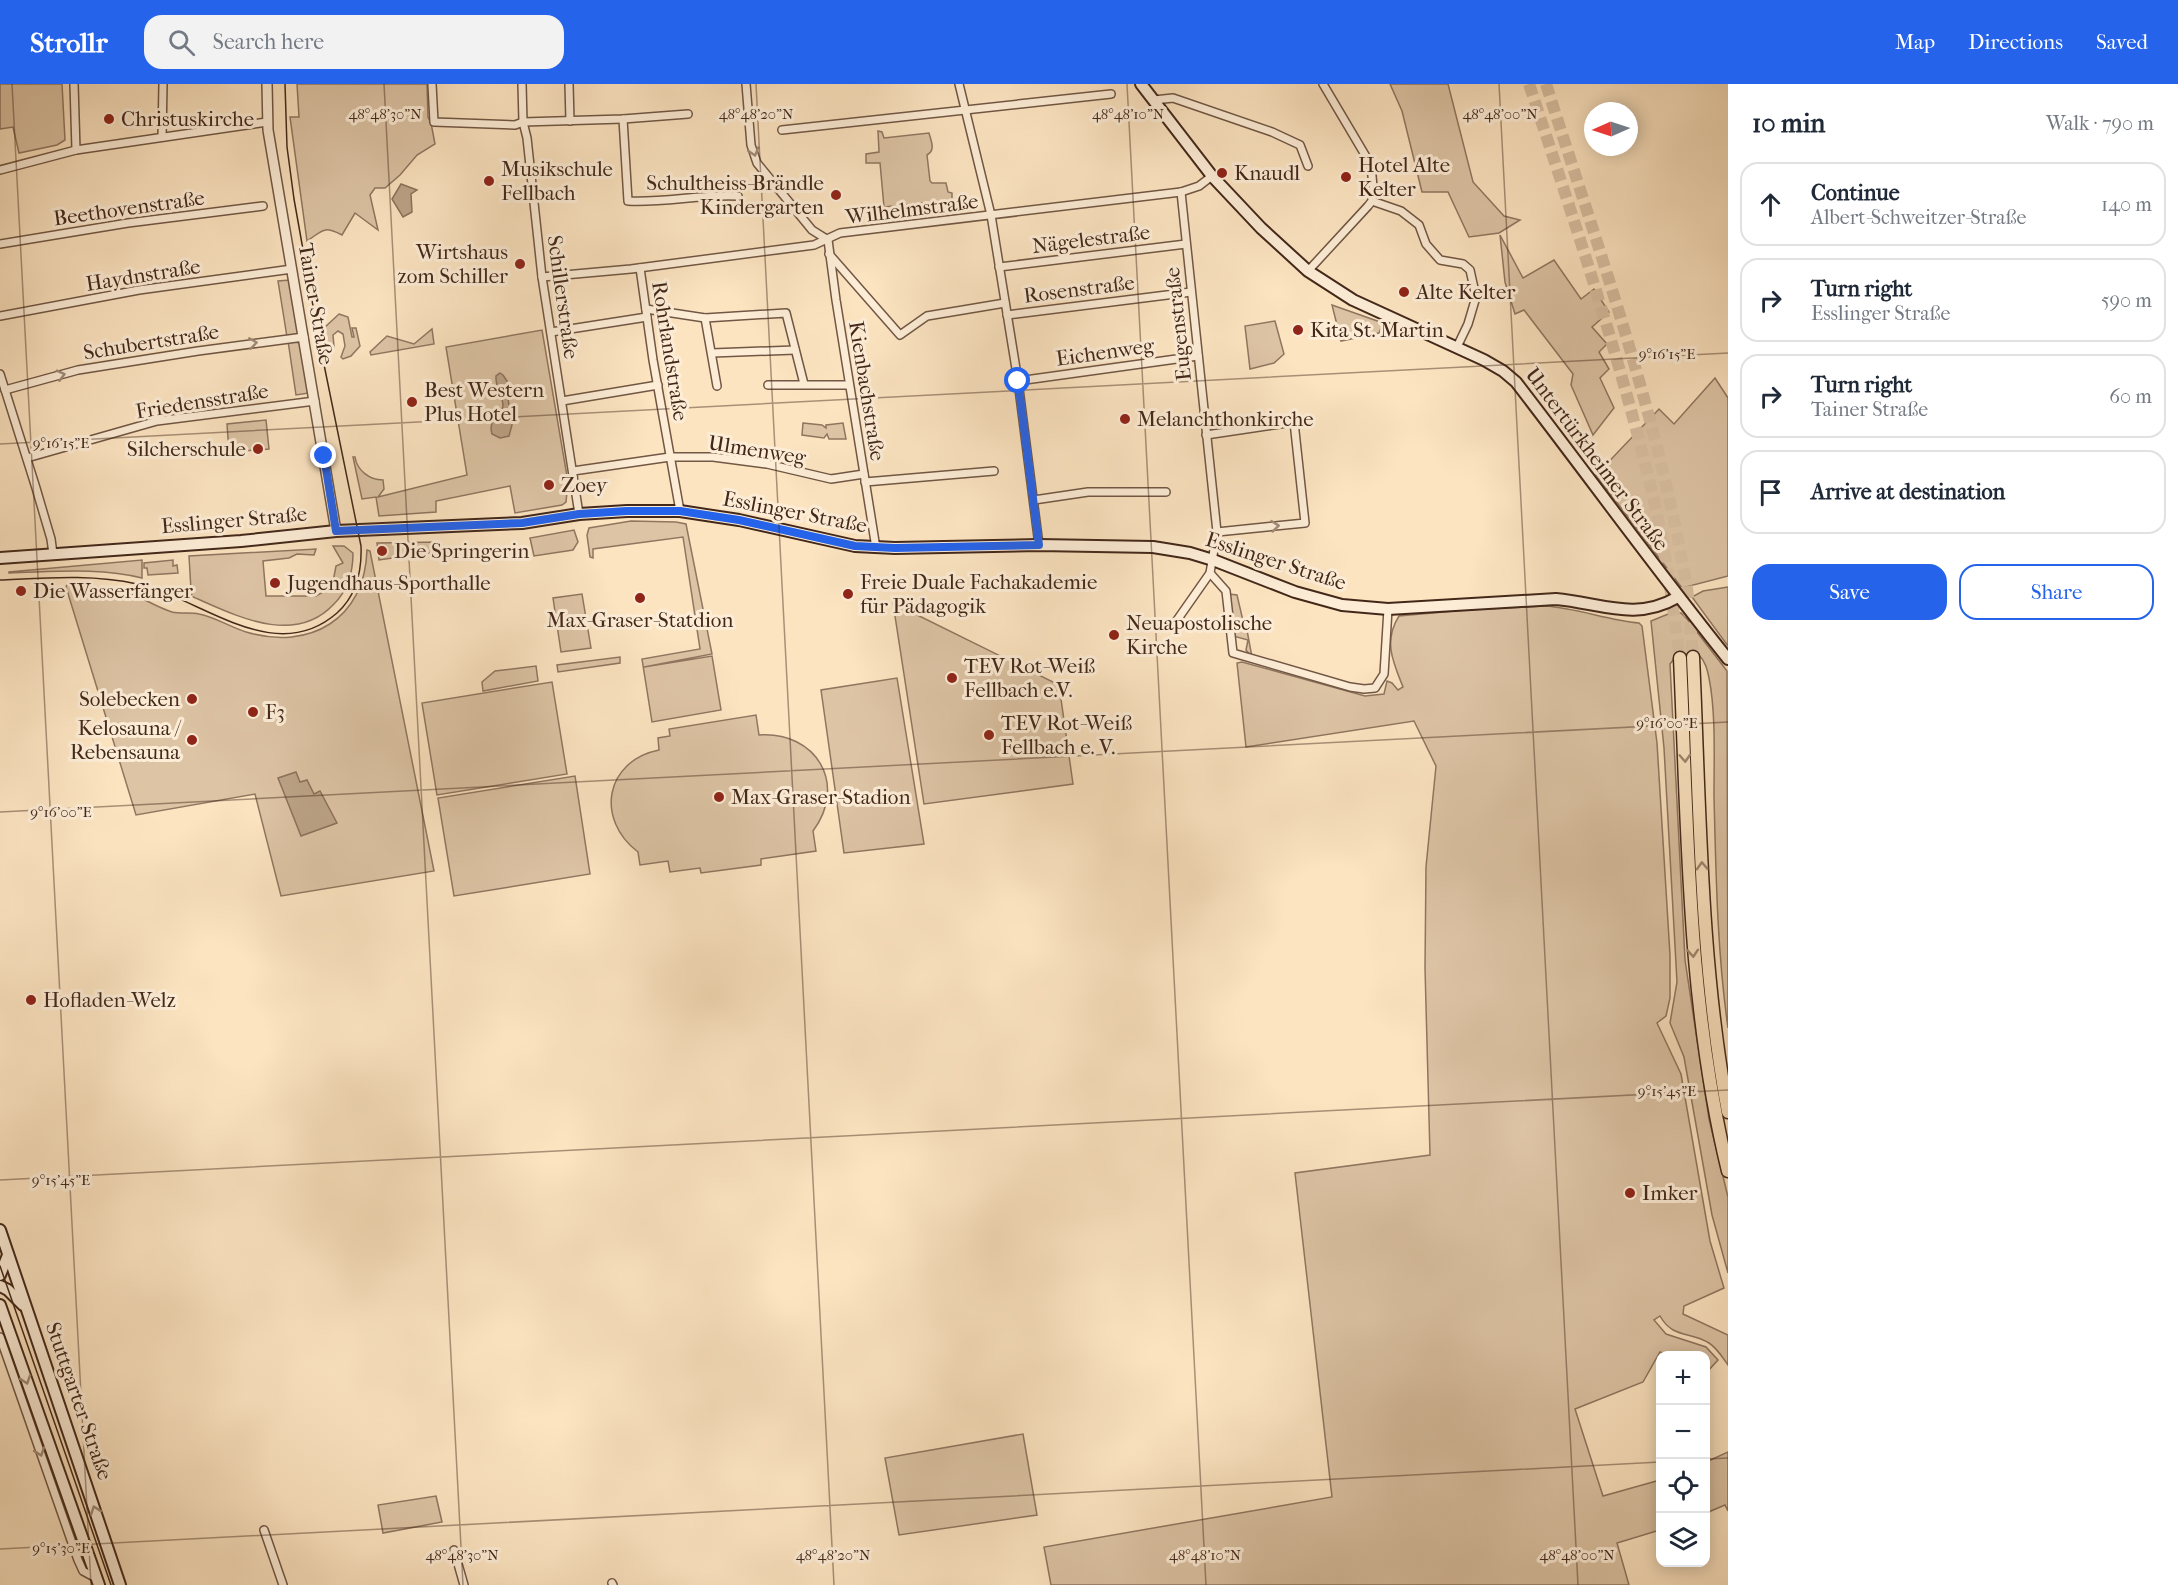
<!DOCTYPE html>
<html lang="en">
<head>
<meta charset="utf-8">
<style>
  :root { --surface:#fff; --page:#f2f2f3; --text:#1f2937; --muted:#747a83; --line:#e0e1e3; --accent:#2563eb }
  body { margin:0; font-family:"IM FELL French Canon",serif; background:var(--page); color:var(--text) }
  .controls { position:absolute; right:18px; bottom:18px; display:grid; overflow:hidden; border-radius:12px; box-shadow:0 3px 15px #0003 }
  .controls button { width:54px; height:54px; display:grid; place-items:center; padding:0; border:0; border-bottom:2px solid var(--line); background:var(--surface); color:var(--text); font:30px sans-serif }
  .compass { position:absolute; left:1584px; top:18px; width:54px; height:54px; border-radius:50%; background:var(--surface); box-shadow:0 3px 15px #0003; rotate:267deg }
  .stop { position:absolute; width:18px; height:18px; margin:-14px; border:4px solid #2563eb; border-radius:50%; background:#fff }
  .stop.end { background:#2563eb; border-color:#fff; box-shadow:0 2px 6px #0008 }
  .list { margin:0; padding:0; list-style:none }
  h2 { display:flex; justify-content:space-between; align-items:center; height:78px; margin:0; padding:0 24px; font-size:26px }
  h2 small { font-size:20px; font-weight:400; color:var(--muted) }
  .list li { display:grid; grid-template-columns:39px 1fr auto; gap:18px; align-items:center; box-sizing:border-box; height:84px; margin:0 12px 12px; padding:0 12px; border:2px solid var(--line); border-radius:18px }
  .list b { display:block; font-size:22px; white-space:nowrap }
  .list p { margin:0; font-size:20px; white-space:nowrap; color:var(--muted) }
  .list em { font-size:20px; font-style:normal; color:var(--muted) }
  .actions { display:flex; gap:12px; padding:18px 24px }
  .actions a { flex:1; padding:14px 0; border:2px solid var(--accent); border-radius:18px; text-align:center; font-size:21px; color:var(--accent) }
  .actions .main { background:var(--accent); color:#fff }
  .icon { flex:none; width:33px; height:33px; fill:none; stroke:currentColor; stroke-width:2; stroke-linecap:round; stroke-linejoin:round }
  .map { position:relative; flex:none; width:1728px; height:1501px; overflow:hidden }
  header { display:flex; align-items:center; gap:36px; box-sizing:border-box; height:84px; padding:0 30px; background:var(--accent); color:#fff }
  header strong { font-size:28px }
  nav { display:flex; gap:33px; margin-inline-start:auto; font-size:21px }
  .search { width:420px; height:54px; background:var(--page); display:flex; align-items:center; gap:15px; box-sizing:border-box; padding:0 21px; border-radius:18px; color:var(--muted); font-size:22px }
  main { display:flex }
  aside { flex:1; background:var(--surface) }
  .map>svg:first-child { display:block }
</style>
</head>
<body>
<header>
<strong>Strollr</strong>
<div class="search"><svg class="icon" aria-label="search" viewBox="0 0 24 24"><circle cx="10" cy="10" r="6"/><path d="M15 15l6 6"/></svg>Search here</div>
<nav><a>Map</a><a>Directions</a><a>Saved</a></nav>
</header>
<main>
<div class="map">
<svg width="1728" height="1501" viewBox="0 0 1728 1501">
  <rect width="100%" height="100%" fill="#fce4c1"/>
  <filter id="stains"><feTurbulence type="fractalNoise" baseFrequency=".00333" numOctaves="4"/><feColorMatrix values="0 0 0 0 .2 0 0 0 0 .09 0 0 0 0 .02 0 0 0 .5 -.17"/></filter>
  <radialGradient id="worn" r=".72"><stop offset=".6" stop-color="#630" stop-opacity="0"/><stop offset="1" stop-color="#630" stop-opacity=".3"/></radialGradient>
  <g fill="#ddc4a5" stroke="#907660" stroke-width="1.5">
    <path d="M0,0H62L65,56L57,61L19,69L13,43L0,45Z"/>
    <path d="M297,0H427L428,33L431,39L435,60L417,71L400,91L385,104H375L370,111L378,146L355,129L342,151C322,141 323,147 307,157L290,33H299Z"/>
    <path d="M1390,0H1448L1473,98L1504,132L1520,136L1499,149L1469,153L1448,108H1422L1402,27Z"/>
    <path d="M878,47L882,48L884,54L929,49C931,57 936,66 927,71L930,97L932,99H946L948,108L952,109V116L884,123L880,79H866V70L879,68Z"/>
    <path d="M1500,151L1523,194L1554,176L1581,215L1594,205L1609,228L1592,243L1607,260L1599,268L1609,285L1600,294L1614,324L1593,351L1571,301L1573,290L1524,226L1515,230L1505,198Z"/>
    <path d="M290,196L299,251L287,253L278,197Z"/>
    <path d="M1332,221L1383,239L1379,249L1341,257Z"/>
    <path d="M339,230L348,233L352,253H354L352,244H356L360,262L351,272L343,275L341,273L345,262L343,250L338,247L333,251L334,263L328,269L324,244Z"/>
    <path d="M1275,237L1284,270L1274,279L1250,285L1245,242Z"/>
    <path d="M432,245L434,260L371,271L370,268L387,252L414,260Z"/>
    <path d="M542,246L568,398L566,418L562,421L515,429L510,402L436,417V428L379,432L376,413L362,415L353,373H355C357,386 369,396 383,396L384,405L378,413L467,391L446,263Z"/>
    <path d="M288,257L300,259L309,309L296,311Z"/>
    <path d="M1715,294L1728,314V492L1682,504L1596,391L1659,325L1674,340Z"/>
    <path d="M266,336L269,365L229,368L227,340Z"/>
    <path d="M803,339L822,341L826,344V341L843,339L846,355H829L827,350L824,354L802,351Z"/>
    <path d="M631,437L676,438L686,440L712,570L644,583L712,572L721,626L652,638L642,575L700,565L683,453L593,465V474L590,473L587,451L589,444Z"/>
    <path d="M574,446L578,458L573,466L534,472L530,454Z"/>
    <path d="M441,458L442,467L379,476L377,459Z"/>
    <path d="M333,462H344L353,469C353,488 347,507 334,520C294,563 235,531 191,512L193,506H191L189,472L316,465L314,471L297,470L289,474L263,477L266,512H316L332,503L336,482L343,479Z"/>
    <path d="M367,466L370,467L434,787L281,812L255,710L136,731L66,503L67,501C87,502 107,503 126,508C142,513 156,523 172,528C181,530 191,528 199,530C215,533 230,543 246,548C310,567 365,535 367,466Z"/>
    <path d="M142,476V494C99,483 53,488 9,489V488Z"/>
    <path d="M173,476V482L177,481L178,489L148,491L147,484H144V479Z"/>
    <path d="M1728,503V562L1692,513L1703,507Z"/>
    <path d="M582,510L591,564L561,568L553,514Z"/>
    <path d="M1229,510L1237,511L1244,541H1246L1252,573L1246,566L1248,556L1233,552Z"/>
    <path d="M893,519L1059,601L1073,700L924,720Z"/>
    <path d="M1545,522C1577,524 1607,536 1639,539L1642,542L1657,659L1670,871V914L1666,932L1657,939L1681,990L1710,1157L1724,1204L1684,1222L1683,1230L1728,1251V1281C1723,1274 1717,1264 1709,1259C1690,1247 1673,1255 1660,1232L1654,1236L1666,1250L1706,1263L1718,1276L1707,1288L1706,1272L1667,1271L1660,1268L1643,1298L1575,1325L1603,1412L1660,1396V1446L1617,1459L1629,1501H1051L1044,1463L1332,1413L1295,1089L1430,1071L1425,884L1426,783L1436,682L1414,637L1246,663L1237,579L1242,578L1365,612L1384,610L1387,597L1392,599L1398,606L1403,603C1393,578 1383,557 1399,532L1466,526Z"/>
    <path d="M1673,528L1681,529L1687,535L1727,587L1728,944C1717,867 1716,789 1714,712C1714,676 1716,628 1709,594C1707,584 1705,577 1698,570L1677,571L1670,580L1685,876L1709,1035L1728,1113V1189L1712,1131L1684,973L1670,939L1677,898L1664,664L1651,537Z"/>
    <path d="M620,573V579L558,588L557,581Z"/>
    <path d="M536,582L538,597L483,607L482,598L495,587Z"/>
    <path d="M897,594L924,760L844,769L821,606Z"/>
    <path d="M552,598L567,690L437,711L422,619Z"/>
    <path d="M756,631L759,651C816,647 848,700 813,747L816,767L761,775V781L701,789L700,784L670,788L668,777L640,781L638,768C595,735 605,677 659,666L658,654L670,652L669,645Z"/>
    <path d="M575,692L590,790L454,812L438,714Z"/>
    <path d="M1023,1350L1037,1431L899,1451L885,1374Z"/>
    <path d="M1728,1368V1427L1725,1421L1706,1429V1378Z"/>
    <path d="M436,1412L442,1438L383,1449L378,1421Z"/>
  </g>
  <g fill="#bda488" stroke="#8c725c" stroke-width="1.5">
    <path d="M401,100L417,106L411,110L412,128L403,133L392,115Z"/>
    <path d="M500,289L503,291L509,300L507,308L512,341L509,352L500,354L492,350C488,337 498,333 503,323C503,308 495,305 496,292Z"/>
    <path d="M296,688L300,698L307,696L314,710L320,707L337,739L301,752L278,694Z"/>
  </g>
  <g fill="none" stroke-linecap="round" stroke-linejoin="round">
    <g stroke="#d7bea0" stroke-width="12" stroke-dasharray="12 6" stroke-linecap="butt">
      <path d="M1529,0C1573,133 1618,267 1651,404C1665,460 1672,517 1680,574"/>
      <path d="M1546,0C1597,160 1654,321 1684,487C1690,515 1690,545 1693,573"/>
    </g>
    <defs>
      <g id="minor">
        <path d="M74,0L76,66"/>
        <path d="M432,0L434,38L515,41L523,38L623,35L688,30"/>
        <path d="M522,0L523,38L527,54L542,193L579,430"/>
        <path d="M569,0L570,37"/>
        <path d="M746,0L751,61L757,79L812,146L828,156L836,216L876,464"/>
        <path d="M959,0L991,131L1018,297L1039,461"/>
        <path d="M1154,16L1173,14L1272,48L1300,61L1308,82"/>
        <path d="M623,35L628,117C665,119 701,110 738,112"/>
        <path d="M782,46L1111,10"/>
        <path d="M162,53L163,0"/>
        <path d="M0,86L76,66L267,38"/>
        <path d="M1181,108L1217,448L1210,489L1226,507L1233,569L1350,603L1364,605L1375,604L1384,590L1388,525"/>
        <path d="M1372,117L1401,127L1419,141L1426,160L1440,176L1463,180L1470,186L1476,213L1468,240L1457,263"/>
        <path d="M0,160L128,139L263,122"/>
        <path d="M829,170L900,251L927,232L1005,219"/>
        <path d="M999,183L1186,160"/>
        <path d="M640,184L653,276L680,427"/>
        <path d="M1308,187L1368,122L1372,117L1373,103L1371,81L1323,0"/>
        <path d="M542,193L631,185L814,161L840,149L1181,108L1199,102L1212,92"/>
        <path d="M646,225L705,234L786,229L804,300"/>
        <path d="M1007,231L1191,208"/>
        <path d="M0,232L139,206L292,185"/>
        <path d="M705,234L717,302"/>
        <path d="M551,248L647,233"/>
        <path d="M712,269L795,266"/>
        <path d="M0,290L36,404L51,455L53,470"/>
        <path d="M1018,297L1198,272"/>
        <path d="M768,301H849"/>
        <path d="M5,306L78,286L198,267L304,253"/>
        <path d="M562,317L658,301"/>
        <path d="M1206,351L1294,338L1305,439L1217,448"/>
        <path d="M27,374L157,337L315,317"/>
        <path d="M573,387L670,373H713L767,380L831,395L864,390"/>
        <path d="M865,398L994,387"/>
        <path d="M1034,416L1088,408H1166"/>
        <path d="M1175,539L1210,489"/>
        <path d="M0,1253L78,1476L83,1487L96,1494"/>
        <path d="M264,1446L283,1501"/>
        <path d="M454,1466L464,1501"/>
        <path d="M612,1499L613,1501"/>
      </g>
      <path id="tertiary" d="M267,0L268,46L336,447"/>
      <g id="secondary">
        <path d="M1141,0L1212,92L1261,144L1308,187L1353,216L1484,276L1503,287L1516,298C1587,390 1655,484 1728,575"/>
        <path d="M0,474L241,457L336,447L522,439L579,430L627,427H680L739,436L855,462L895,464L1039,461L1153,463L1190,469L1213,476L1295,508L1342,521L1388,525L1556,515C1601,519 1635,538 1678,513"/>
        <path d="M0,1146L120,1501"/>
        <path d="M0,1191L8,1171"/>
        <path d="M0,1202L8,1206L23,1221"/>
        <path d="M0,1221L99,1501"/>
      </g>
      <g id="trunk">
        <path d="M1693,573C1700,725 1700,878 1728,1028"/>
        <path d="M1680,574C1688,746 1687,918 1728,1087"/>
      </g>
    </defs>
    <use href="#minor" stroke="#715744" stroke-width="10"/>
    <use href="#tertiary" stroke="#715744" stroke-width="12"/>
    <use href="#secondary" stroke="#43281a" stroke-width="14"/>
    <use href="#trunk" stroke="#43281a" stroke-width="15"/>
    <use href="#minor" stroke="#fdedd7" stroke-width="7"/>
    <use href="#tertiary" stroke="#fdedd7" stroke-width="9"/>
    <use href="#secondary" stroke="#fdedd7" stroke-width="10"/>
    <use href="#trunk" stroke="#fce4c1" stroke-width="12"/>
    <g stroke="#43281a" stroke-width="1.5">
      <path d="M0,496C46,494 92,490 137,500C202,514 274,584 337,529C356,512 362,487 361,462L320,261L294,115L287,63L285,0"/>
      <path d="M0,1182L111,1501"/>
    </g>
  </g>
  <defs><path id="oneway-chevron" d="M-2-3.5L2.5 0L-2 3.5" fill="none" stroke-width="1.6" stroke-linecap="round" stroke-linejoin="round" transform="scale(1.5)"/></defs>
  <g stroke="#a08a78">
    <use href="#oneway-chevron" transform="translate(754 68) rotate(73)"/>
    <use href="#oneway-chevron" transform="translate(253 259) rotate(-8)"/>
    <use href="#oneway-chevron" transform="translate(61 291) rotate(-15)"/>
    <use href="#oneway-chevron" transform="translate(1275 442) rotate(-6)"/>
    <use href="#oneway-chevron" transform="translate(26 1296) rotate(71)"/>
    <use href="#oneway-chevron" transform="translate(40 1368) rotate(71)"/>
    <use href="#oneway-chevron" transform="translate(95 1426) rotate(-109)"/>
  </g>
  <g stroke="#a0866e">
    <use href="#oneway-chevron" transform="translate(1685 674) rotate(87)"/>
    <use href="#oneway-chevron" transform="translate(1702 782) rotate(-92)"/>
    <use href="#oneway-chevron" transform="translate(1693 869) rotate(86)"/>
  </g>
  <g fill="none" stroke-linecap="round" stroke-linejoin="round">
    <path stroke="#2563eb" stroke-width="8" d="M324,372L336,447L522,439L579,430L627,427H680L739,436L855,462L895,464L1039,461L1018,297"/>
  </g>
  <path fill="none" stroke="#43281a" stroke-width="1.5" stroke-opacity="0.45" d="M12,0L91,1501M384,0L463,1501M756,0L834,1501M1127,0L1206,1501M1499,0L1578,1501M0,360L1728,269M0,728L1728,638M0,1096L1728,1006M1706,1375L1728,1374M0,1465L1660,1378"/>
  <g fill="#8f2418" stroke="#fdedd7" stroke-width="2">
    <circle cx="109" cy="35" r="6"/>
    <circle cx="1222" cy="89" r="6"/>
    <circle cx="1346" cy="93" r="6"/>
    <circle cx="489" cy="97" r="6"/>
    <circle cx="836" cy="111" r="6"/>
    <circle cx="520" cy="180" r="6"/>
    <circle cx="1404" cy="208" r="6"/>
    <circle cx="1298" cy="246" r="6"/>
    <circle cx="412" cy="318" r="6"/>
    <circle cx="1125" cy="335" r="6"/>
    <circle cx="258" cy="365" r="6"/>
    <circle cx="549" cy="401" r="6"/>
    <circle cx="382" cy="467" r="6"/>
    <circle cx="275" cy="499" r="6"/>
    <circle cx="21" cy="507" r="6"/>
    <circle cx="848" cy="510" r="6"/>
    <circle cx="640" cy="514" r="6"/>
    <circle cx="1114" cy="551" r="6"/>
    <circle cx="952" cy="594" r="6"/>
    <circle cx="192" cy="615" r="6"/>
    <circle cx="253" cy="628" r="6"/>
    <circle cx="989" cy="651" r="6"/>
    <circle cx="192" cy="656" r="6"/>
    <circle cx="719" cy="713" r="6"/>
    <circle cx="31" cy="916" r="6"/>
    <circle cx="1630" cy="1109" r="6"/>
  </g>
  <g text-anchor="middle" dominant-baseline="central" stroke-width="6" stroke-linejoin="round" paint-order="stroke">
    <g font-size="21" fill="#43281a" stroke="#fdedd7" text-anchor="start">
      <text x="121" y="35">Christuskirche</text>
      <text x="1358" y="81">Hotel Alte<tspan x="1358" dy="24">Kelter</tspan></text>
      <text x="501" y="85">Musikschule<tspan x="501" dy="24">Fellbach</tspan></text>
      <text x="1234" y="89">Knaudl</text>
      <text x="824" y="99" text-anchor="end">Schultheiss-Brändle<tspan x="824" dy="24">Kindergarten</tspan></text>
      <text x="508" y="168" text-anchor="end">Wirtshaus<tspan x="508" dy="24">zom Schiller</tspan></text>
      <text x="1416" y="208">Alte Kelter</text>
      <text x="1310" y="246">Kita St. Martin</text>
      <text x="424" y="306">Best Western<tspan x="424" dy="24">Plus Hotel</tspan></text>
      <text x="1137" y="335">Melanchthonkirche</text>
      <text x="246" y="365" text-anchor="end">Silcherschule</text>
      <text x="561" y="401">Zoey</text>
      <text x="394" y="467">Die Springerin</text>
      <text x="860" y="498">Freie Duale Fachakademie<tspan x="860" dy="24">für Pädagogik</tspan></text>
      <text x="287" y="499">Jugendhaus-Sporthalle</text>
      <text x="33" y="507">Die Wasserfänger</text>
      <text x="640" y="536" text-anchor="middle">Max-Graser-Statdion</text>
      <text x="1126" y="539">Neuapostolische<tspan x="1126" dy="24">Kirche</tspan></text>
      <text x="964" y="582">TEV Rot-Weiß<tspan x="964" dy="24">Fellbach e.V.</tspan></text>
      <text x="180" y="615" text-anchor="end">Solebecken</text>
      <text x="265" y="628">F3</text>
      <text x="1001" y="639">TEV Rot-Weiß<tspan x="1001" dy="24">Fellbach e. V.</tspan></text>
      <text x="180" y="644" text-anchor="end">Kelosauna /<tspan x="180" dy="24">Rebensauna</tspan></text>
      <text x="731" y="713">Max-Graser-Stadion</text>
      <text x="43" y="916">Hofladen-Welz</text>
      <text x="1642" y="1109">Imker</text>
    </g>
    <g font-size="21" fill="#43281a" stroke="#fdedd7">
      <text transform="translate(129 124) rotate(-8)">Beethovenstraße</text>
      <text transform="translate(912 125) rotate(-7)">Wilhelmstraße</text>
      <text transform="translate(1091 155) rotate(-7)">Nägelestraße</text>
      <text transform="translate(143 191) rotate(-9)">Haydnstraße</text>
      <text transform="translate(1079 205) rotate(-7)">Rosenstraße</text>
      <text transform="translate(563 213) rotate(82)">Schillerstraße</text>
      <text transform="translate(316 220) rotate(80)">Tainer Straße</text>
      <text transform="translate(1178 240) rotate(-96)">Eugenstraße</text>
      <text transform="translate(151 258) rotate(-9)">Schubertstraße</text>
      <text transform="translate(670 267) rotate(81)">Rohrlandstraße</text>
      <text transform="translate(1105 268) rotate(-8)">Eichenweg</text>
      <text transform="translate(867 307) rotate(81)">Kienbachstraße</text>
      <text transform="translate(202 317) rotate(-9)">Friedensstraße</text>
      <text transform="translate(757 366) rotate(9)">Ulmenweg</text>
      <text transform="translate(1597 375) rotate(53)">Untertürkheimer Straße</text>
      <text transform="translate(795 428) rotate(11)">Esslinger Straße</text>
      <text transform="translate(234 436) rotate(-5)">Esslinger Straße</text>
      <text transform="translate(1276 477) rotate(18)">Esslinger Straße</text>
      <text transform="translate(79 1317) rotate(71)">Stuttgarter Straße</text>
    </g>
  </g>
  <g font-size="15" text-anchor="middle" fill="#43281a" stroke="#fdedd7" stroke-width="6" stroke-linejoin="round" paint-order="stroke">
    <text x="385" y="35">48°48'30"N</text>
    <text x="756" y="35">48°48'20"N</text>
    <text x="1128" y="35">48°48'10"N</text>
    <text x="1500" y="35">48°48'00"N</text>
    <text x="1667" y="275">9°16'15"E</text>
    <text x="61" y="364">9°16'15"E</text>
    <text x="1667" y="644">9°16'00"E</text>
    <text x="61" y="733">9°16'00"E</text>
    <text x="1667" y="1012">9°15'45"E</text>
    <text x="61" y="1101">9°15'45"E</text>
    <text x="61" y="1469">9°15'30"E</text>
    <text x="462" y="1476">48°48'30"N</text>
    <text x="833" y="1476">48°48'20"N</text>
    <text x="1205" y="1476">48°48'10"N</text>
    <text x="1577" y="1476">48°48'00"N</text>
  </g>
  <rect width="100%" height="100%" filter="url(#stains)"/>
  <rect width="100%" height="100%" fill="url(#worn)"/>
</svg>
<div class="controls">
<button>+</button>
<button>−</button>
<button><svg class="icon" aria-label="locate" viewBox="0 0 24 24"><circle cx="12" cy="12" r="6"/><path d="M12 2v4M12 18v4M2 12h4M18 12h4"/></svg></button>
<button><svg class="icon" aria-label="layers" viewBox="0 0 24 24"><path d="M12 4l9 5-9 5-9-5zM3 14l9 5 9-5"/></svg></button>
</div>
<svg class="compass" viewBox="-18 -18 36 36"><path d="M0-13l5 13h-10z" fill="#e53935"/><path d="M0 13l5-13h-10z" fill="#747a83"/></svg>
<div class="stop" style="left:1018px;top:297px"></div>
<div class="stop end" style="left:324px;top:372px"></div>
</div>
<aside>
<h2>10 min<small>Walk · 790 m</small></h2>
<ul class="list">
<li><svg class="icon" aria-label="ahead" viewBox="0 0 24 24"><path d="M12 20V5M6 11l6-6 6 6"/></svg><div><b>Continue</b><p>Albert-Schweitzer-Straße</p></div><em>140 m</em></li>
<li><svg class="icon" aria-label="right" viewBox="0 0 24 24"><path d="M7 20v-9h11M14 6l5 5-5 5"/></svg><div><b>Turn right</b><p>Esslinger Straße</p></div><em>590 m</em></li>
<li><svg class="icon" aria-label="right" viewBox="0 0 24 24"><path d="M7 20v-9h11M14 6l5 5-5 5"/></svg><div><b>Turn right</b><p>Tainer Straße</p></div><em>60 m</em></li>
<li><svg class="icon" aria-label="arrive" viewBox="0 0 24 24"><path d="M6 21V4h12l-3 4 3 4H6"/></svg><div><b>Arrive at destination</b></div></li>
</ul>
<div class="actions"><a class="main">Save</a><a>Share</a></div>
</aside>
</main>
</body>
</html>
